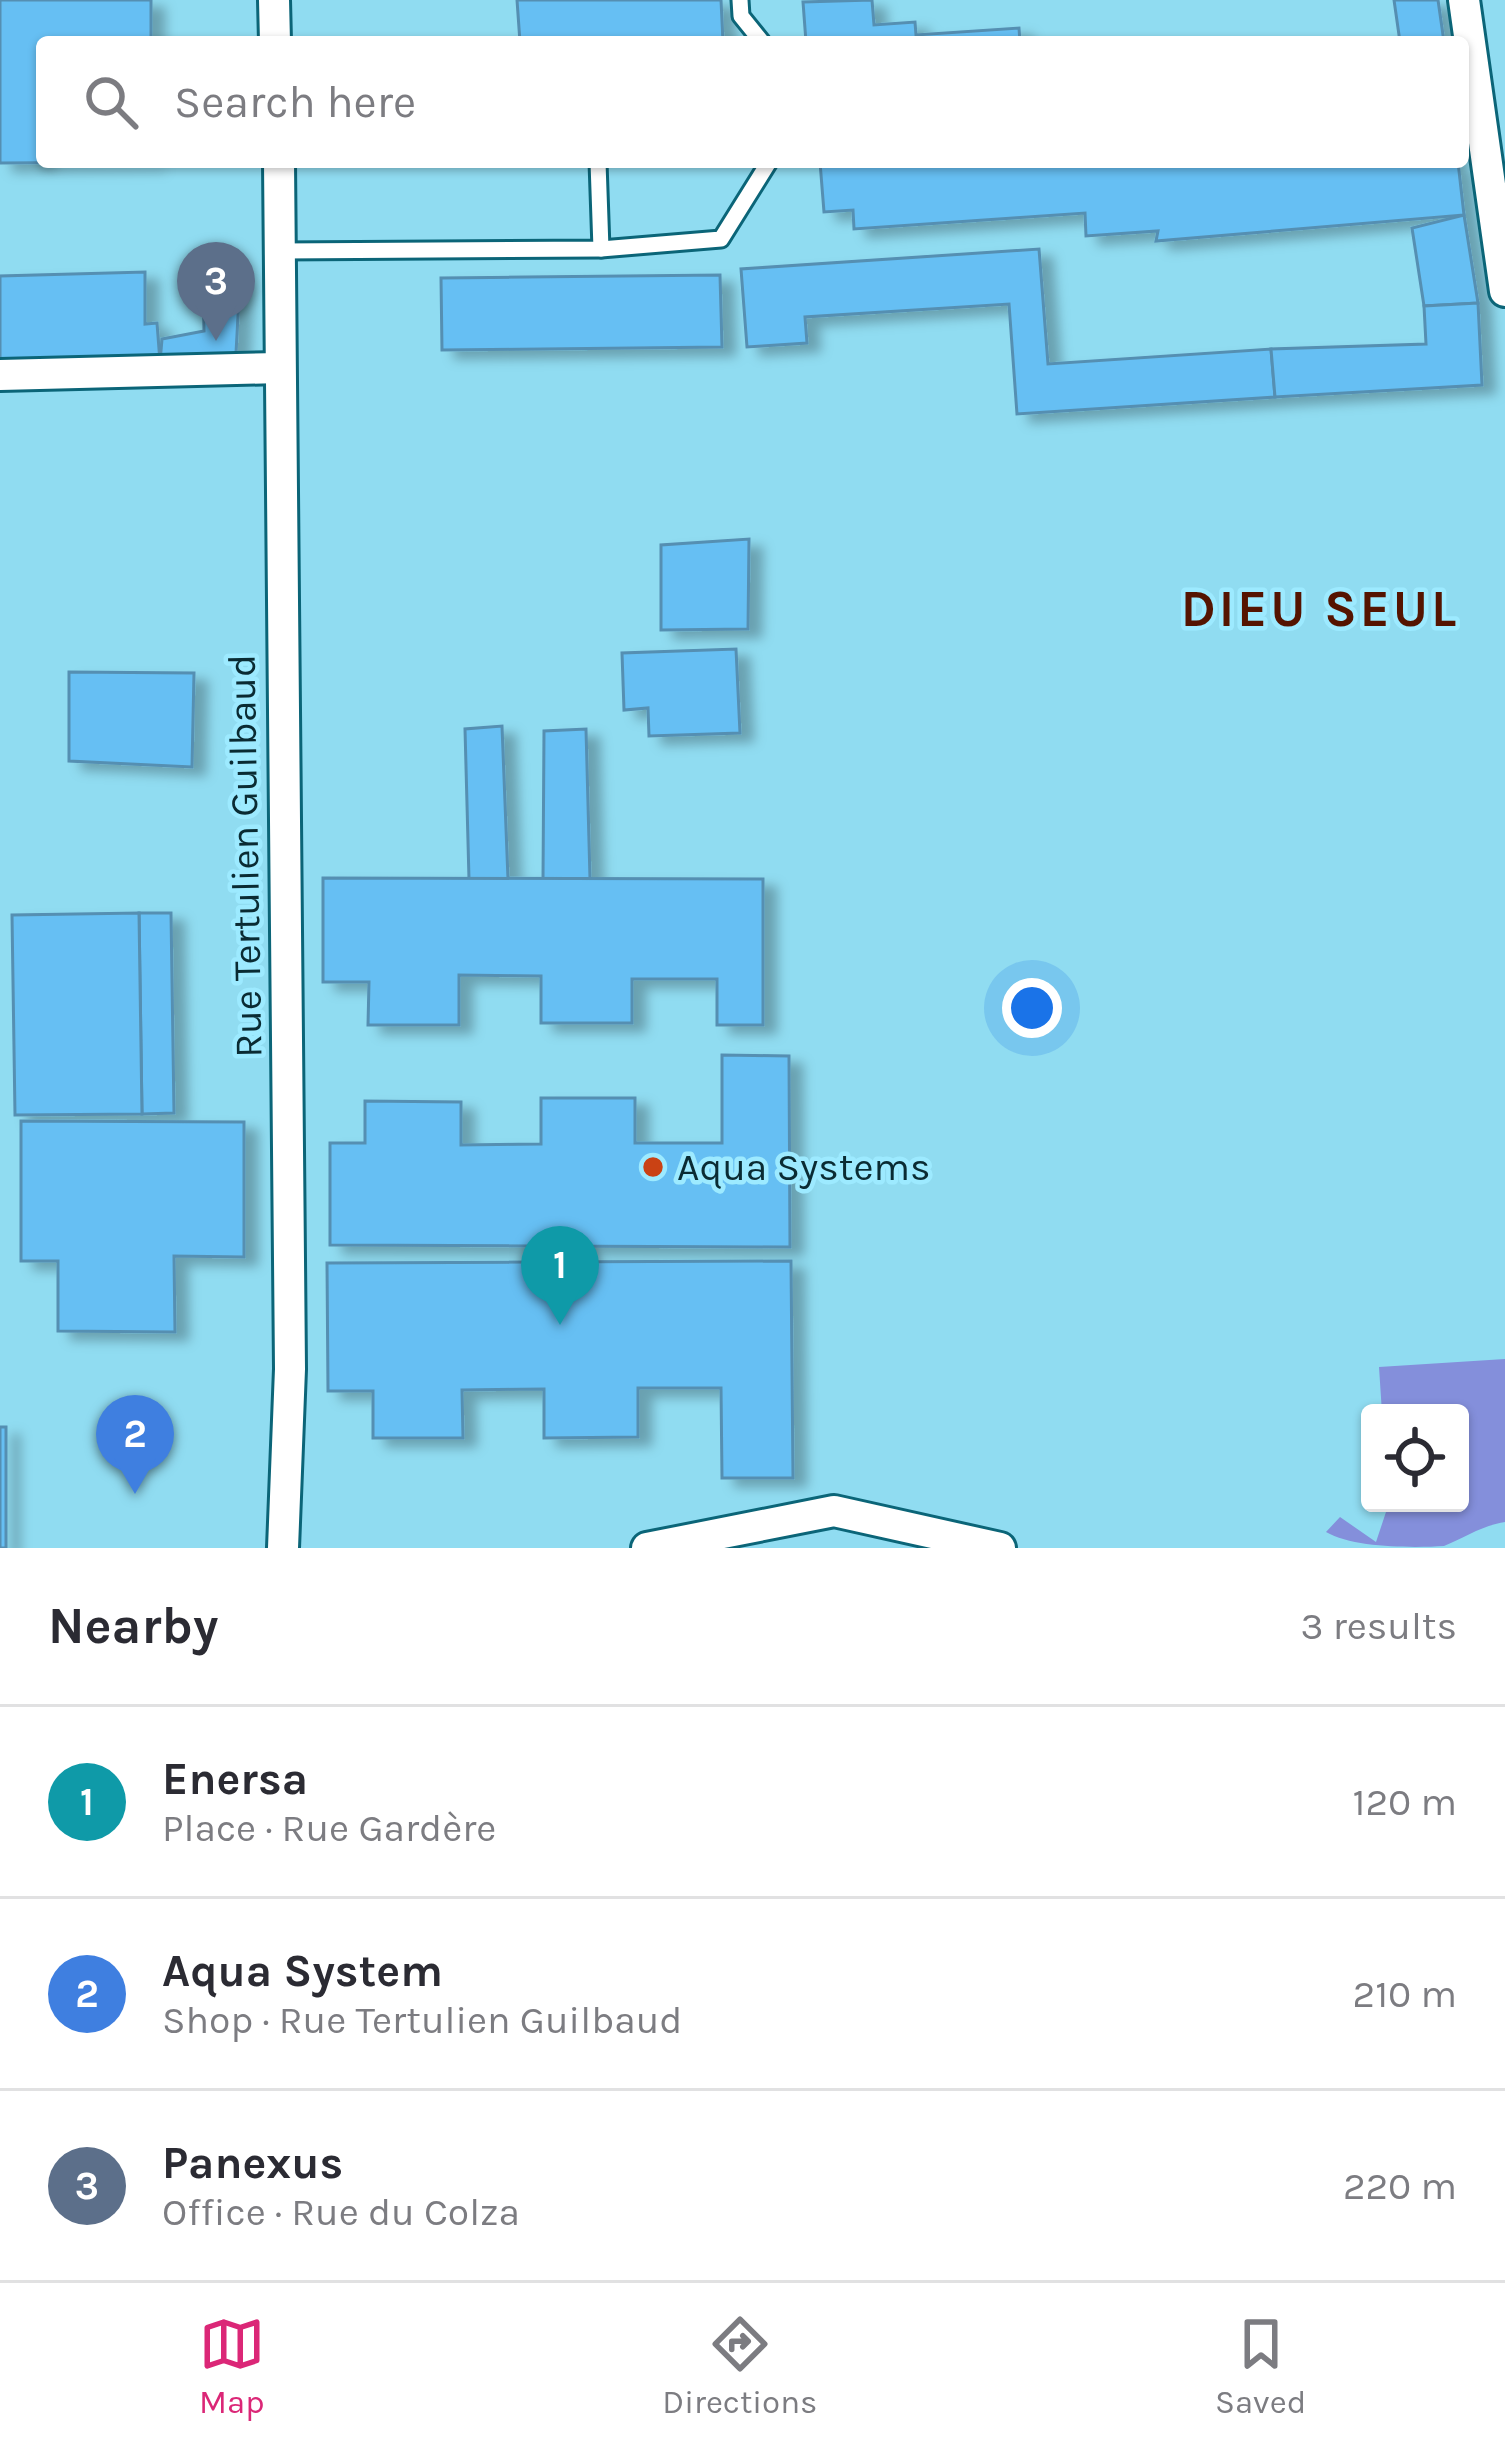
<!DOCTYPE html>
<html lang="en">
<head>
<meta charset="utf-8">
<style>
  :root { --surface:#fff; --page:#f2f2f3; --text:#2b2b33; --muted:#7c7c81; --line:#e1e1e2; --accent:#db2777 }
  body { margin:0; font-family:Karla,sans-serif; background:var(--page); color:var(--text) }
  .controls { position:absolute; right:36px; bottom:36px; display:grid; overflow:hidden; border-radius:12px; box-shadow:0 3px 9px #0004 }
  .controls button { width:108px; height:108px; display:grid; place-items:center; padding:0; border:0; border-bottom:3px solid var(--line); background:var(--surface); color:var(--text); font:60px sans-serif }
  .you { position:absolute; left:1032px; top:1008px; width:42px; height:42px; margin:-30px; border:9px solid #fff; border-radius:50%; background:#1a73e8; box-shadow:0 0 0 18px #1a73e833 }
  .badge { display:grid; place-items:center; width:78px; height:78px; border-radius:50%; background:var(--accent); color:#fff; font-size:39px; font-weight:700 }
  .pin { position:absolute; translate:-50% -99px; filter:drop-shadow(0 3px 6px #0008) }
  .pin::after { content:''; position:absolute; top:63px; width:42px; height:36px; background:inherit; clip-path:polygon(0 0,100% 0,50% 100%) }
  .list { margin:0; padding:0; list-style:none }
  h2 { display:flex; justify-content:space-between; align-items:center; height:156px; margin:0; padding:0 48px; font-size:51px }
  h2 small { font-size:39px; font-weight:400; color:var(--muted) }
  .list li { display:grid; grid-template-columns:78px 1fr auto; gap:36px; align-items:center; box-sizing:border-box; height:192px; padding:0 48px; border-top:3px solid var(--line) }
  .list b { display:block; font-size:45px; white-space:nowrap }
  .list p { margin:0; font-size:39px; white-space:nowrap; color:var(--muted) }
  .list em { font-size:39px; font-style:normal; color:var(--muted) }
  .icon { flex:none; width:66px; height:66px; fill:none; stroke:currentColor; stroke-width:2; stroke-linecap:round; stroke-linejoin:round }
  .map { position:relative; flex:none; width:1505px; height:1548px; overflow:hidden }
  .search { position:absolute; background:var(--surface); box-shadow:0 3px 9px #0004; left:36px; right:36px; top:36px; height:132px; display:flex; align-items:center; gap:30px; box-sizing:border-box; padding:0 42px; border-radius:12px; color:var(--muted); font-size:45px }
  .sheet { height:732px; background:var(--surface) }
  nav { display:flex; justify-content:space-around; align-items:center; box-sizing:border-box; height:168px; border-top:3px solid var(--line); background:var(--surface); font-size:33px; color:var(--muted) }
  nav a { display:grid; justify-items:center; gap:6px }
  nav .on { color:var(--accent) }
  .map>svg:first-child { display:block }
</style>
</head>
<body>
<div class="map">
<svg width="1505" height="1548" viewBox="0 0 1505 1548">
  <defs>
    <filter id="shadow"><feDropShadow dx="13" dy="8" stdDeviation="6" flood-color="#0004"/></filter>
  </defs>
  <rect width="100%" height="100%" fill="#90dcf1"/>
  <path fill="#848fdb" d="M1505,1359V1522C1481,1526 1466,1537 1444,1546C1414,1548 1353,1548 1326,1532L1340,1517L1376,1542L1389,1503H1460V1413H1382L1379,1367Z"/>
  <g fill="#66bff3" stroke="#558fb2" stroke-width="3" filter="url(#shadow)">
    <path d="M0,0H151V42H42V162H153L0,163Z"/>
    <path d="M517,0H721L723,42H520Z"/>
    <path d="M872,0L874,25L915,22L916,35L1019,28L1020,42H806L803,2Z"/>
    <path d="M1394,0H1438L1444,42H1400Z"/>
    <path d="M820,162H1458L1464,215L1156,241L1158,231L1086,236L1085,213L854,229L853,210L824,212Z"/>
    <path d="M1464,215L1478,303L1424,306L1412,228Z"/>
    <path d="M1039,249L1048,364L1271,349L1275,397L1017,414L1009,304L805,317L807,343L747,347L741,269Z"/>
    <path d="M145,272V324L157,323L160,362L0,364V276Z"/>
    <path d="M720,275L722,347L442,350L441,278Z"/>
    <path d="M240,279L236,353L160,362L162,339L204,331L203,280Z"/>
    <path d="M1478,303L1482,385L1275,397L1271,349L1426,344L1424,306Z"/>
    <path d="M749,539L748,629L661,630V545Z"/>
    <path d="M736,649L740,733L649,736L648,708L624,710L622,653Z"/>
    <path d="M69,672L194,673L192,767L69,761Z"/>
    <path d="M502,726L508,879H469L465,729Z"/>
    <path d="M586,729L590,879H543L544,731Z"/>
    <path d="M323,878L763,879V1025H717V979H632V1023H541V976L459,975V1025H368L369,982H323Z"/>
    <path d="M139,913H171L174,1113L142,1114Z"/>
    <path d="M139,913L142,1114L15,1115L12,915Z"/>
    <path d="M722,1055L789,1056L790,1247L330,1245V1143H365V1101L461,1102V1145L541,1144V1098H635V1143H722Z"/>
    <path d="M21,1121L244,1122V1257L174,1256L175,1332L58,1331V1261H21Z"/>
    <path d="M791,1261L793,1478H722L721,1388H638V1437L544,1438V1389L462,1390L463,1438H373V1391H328L327,1263Z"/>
    <rect x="0" y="1427" width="6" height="121"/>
  </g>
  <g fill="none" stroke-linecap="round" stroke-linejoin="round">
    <defs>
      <g id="lane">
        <path d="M740,0L741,16L762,42"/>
        <path d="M601,249L721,239L769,162"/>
        <path d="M281,251L601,249L598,162"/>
      </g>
      <g id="street">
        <path d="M274,0L275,42"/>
        <path d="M1464,0L1505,291"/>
        <path d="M279,162L290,1369L283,1548"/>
        <path d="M0,375L279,368"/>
        <path d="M647,1548L834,1511L1000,1548"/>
      </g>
    </defs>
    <use href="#lane" stroke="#0b6578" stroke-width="21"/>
    <use href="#street" stroke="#0b6578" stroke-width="36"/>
    <use href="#lane" stroke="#fff" stroke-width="15"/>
    <use href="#street" stroke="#fff" stroke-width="30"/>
  </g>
  <circle fill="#ca4214" stroke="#9deaff" stroke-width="4.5" cx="653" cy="1167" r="12"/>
  <g text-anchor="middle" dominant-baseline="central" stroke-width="9" stroke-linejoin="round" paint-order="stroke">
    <g font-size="39" fill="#0a2b33" stroke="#9deaff">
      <text transform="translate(245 856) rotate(-91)">Rue Tertulien Guilbaud</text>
    </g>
    <g font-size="39" fill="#0a2b33" stroke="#9deaff" text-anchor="start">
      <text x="677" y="1167">Aqua Systems</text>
    </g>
    <g font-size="51" font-weight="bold" letter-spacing="3" fill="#551401" stroke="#9deaff">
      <text x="1320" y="609">DIEU SEUL</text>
    </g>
  </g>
</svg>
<div class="controls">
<button><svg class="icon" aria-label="locate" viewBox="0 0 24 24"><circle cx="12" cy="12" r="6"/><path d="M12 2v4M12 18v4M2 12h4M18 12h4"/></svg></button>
</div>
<div class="you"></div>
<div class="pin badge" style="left:560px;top:1325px;background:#0f9aa8">1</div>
<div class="pin badge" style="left:135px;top:1494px;background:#3f7fe0">2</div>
<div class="pin badge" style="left:216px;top:341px;background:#5c6f8a">3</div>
<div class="search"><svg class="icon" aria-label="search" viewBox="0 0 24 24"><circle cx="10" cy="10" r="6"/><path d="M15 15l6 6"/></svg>Search here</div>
</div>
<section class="sheet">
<h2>Nearby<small>3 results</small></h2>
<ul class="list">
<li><span class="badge" style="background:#0f9aa8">1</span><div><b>Enersa</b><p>Place · Rue Gardère</p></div><em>120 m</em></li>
<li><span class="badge" style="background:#3f7fe0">2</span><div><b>Aqua System</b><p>Shop · Rue Tertulien Guilbaud</p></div><em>210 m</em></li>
<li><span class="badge" style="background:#5c6f8a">3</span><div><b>Panexus</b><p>Office · Rue du Colza</p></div><em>220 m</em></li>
</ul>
</section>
<nav>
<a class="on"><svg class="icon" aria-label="map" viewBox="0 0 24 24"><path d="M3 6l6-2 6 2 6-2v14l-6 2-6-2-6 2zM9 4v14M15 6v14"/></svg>Map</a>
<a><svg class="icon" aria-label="directions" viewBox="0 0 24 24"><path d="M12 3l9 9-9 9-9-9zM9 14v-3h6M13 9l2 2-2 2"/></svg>Directions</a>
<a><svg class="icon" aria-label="saved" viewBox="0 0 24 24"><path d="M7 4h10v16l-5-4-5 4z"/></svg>Saved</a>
</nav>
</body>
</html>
